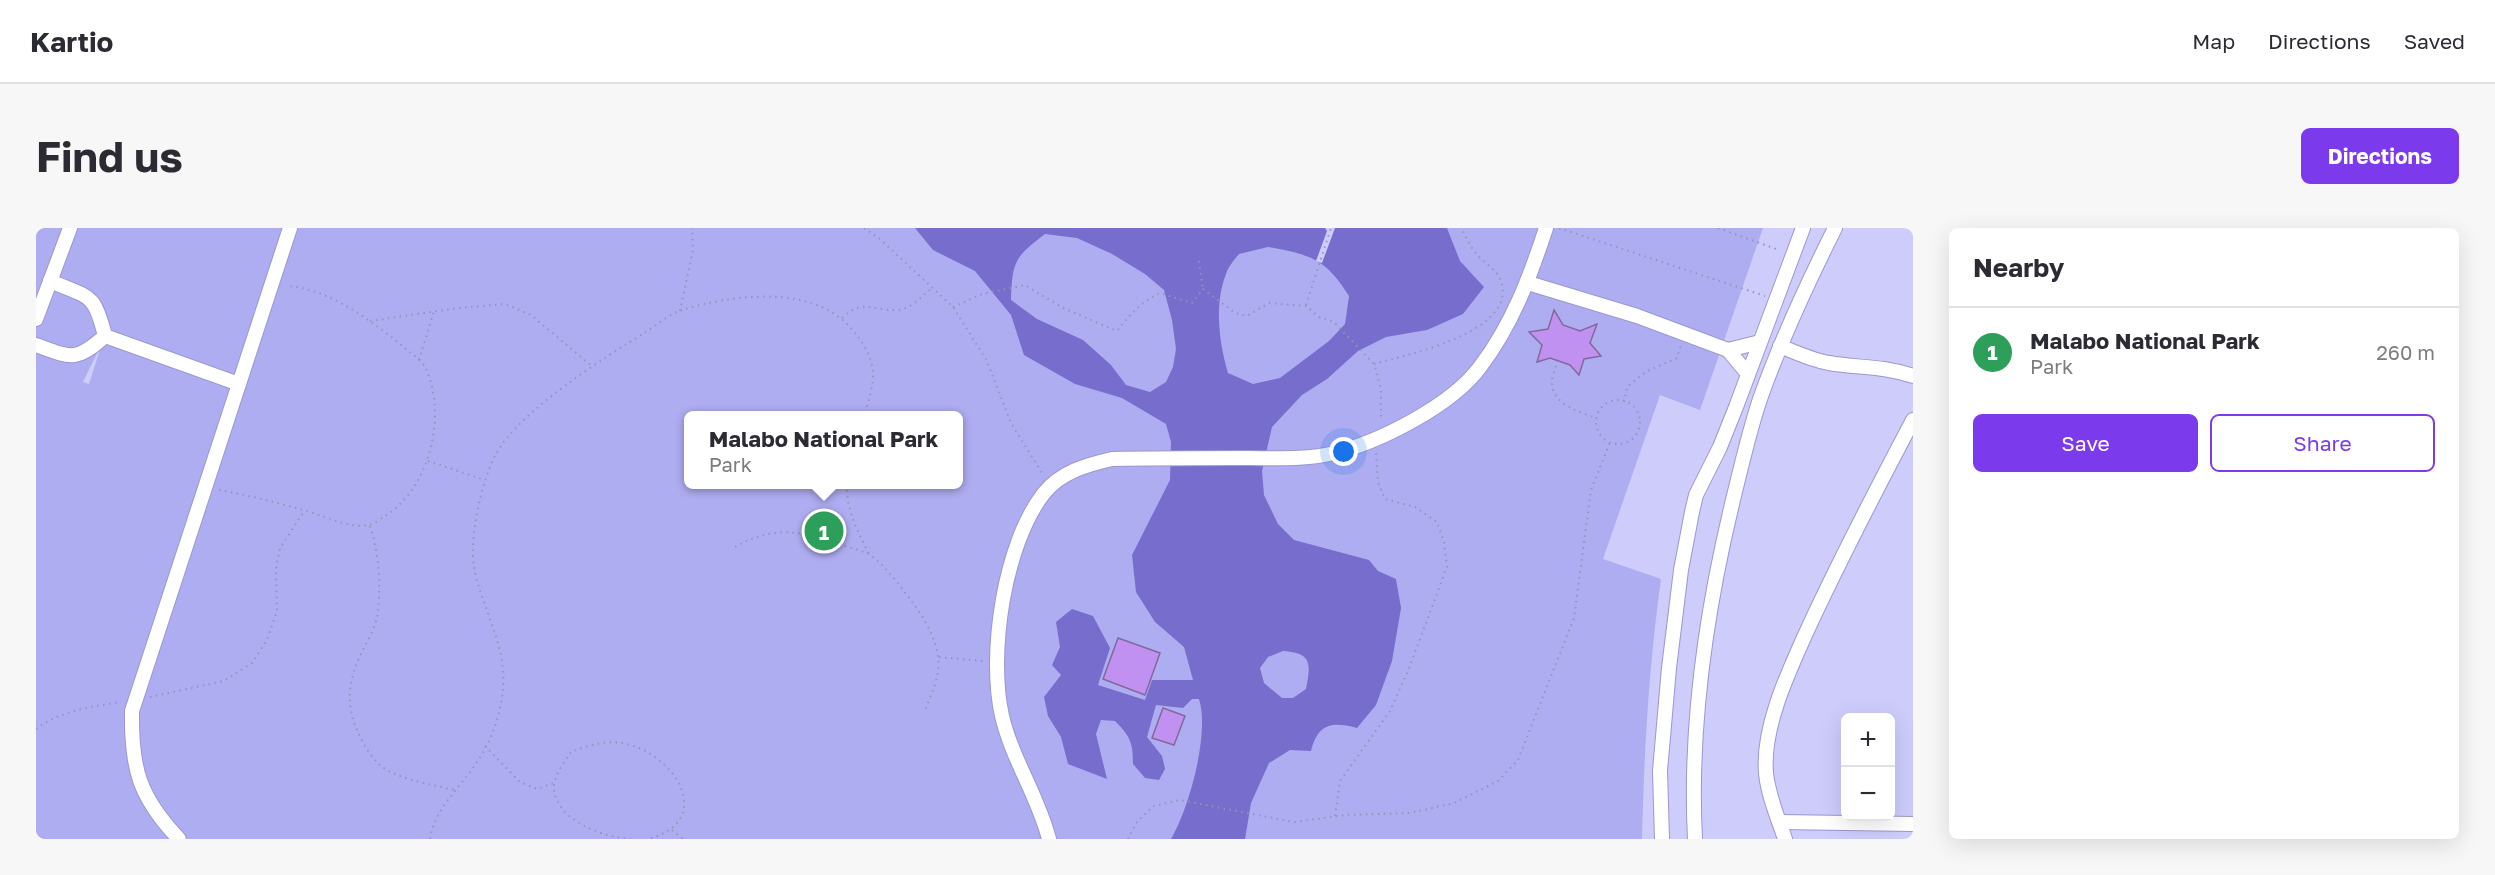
<!DOCTYPE html>
<html lang="en">
<head>
<meta charset="utf-8">
<style>
  :root { --surface:#fff; --page:#f7f7f7; --text:#2b2b33; --muted:#7c7c81; --line:#e1e1e2; --accent:#7c3aed }
  body { margin:0; font-family:"Golos Text",sans-serif; background:var(--page); color:var(--text) }
  .controls { position:absolute; right:18px; bottom:18px; display:grid; overflow:hidden; border-radius:9px; box-shadow:0 6px 24px #0002 }
  .controls button { width:54px; height:54px; display:grid; place-items:center; padding:0; border:0; border-bottom:2px solid var(--line); background:var(--surface); color:var(--text); font:30px sans-serif }
  .you { position:absolute; left:1308px; top:224px; width:21px; height:21px; margin:-15px; border:4px solid #fff; border-radius:50%; background:#1a73e8; box-shadow:0 0 0 9px #1a73e833 }
  .badge { display:grid; place-items:center; width:39px; height:39px; border-radius:50%; background:var(--accent); color:#fff; font-size:20px; font-weight:700 }
  .pin { position:absolute; translate:-50% -50%; border:3px solid #fff; box-shadow:0 2px 6px #0006 }
  .popup { position:absolute; left:648px; top:183px; width:279px; height:78px; box-sizing:border-box; display:grid; place-content:center; border-radius:9px; background:var(--surface); filter:drop-shadow(0 2px 4px #0005); font-size:20px; white-space:nowrap; color:var(--muted) }
  .popup b { font-size:22px; color:var(--text) }
  .popup::after { content:''; position:absolute; left:50%; top:100%; margin-left:-12px; border:12px solid transparent; border-top-color:var(--surface) }
  .list { margin:0; padding:0; list-style:none }
  h2 { display:flex; justify-content:space-between; align-items:center; height:78px; margin:0; padding:0 24px; font-size:26px }
  h2 small { font-size:20px; font-weight:400; color:var(--muted) }
  .list li { display:grid; grid-template-columns:39px 1fr auto; gap:18px; align-items:center; box-sizing:border-box; height:90px; padding:0 24px; border-top:2px solid var(--line) }
  .list b { display:block; font-size:22px; white-space:nowrap }
  .list p { margin:0; font-size:20px; white-space:nowrap; color:var(--muted) }
  .list em { font-size:20px; font-style:normal; color:var(--muted) }
  .actions { display:flex; gap:12px; padding:18px 24px }
  .actions a { flex:1; padding:14px 0; border:2px solid var(--accent); border-radius:9px; text-align:center; font-size:21px; color:var(--accent) }
  .actions .main { background:var(--accent); color:#fff }
  .map { position:relative; flex:none; width:1877px; height:611px; overflow:hidden; border-radius:9px }
  header { display:flex; align-items:center; gap:36px; box-sizing:border-box; height:84px; padding:0 30px; background:var(--surface); border-bottom:2px solid var(--line) }
  header strong { font-size:28px }
  nav { display:flex; gap:33px; margin-inline-start:auto; font-size:21px }
  .intro { display:flex; align-items:center; justify-content:space-between; box-sizing:border-box; height:144px; padding:0 36px }
  h1 { margin:0; font-size:42px }
  .button { padding:15px 27px; border-radius:9px; background:var(--accent); color:#fff; font-size:21px; font-weight:700 }
  main { display:flex; gap:36px; padding:0 36px }
  aside { flex:1; background:var(--surface); border-radius:9px; box-shadow:0 6px 24px #0002 }
  .map>svg:first-child { display:block }
</style>
</head>
<body>
<header>
<strong>Kartio</strong>
<nav><a>Map</a><a>Directions</a><a>Saved</a></nav>
</header>
<div class="intro"><h1>Find us</h1><a class="button">Directions</a></div>
<main>
<div class="map">
<svg width="1877" height="611" viewBox="0 0 1877 611">
  <rect width="100%" height="100%" fill="#cdccfb"/>
  <path fill="#afadf1" fill-rule="evenodd" d="M0,0H1727L1664,182L1624,167L1567,331L1625,351C1613,437 1608,523 1606,611H0ZM66,115L53,156L47,154ZM653,188H923V256H653Z"/>
  <path fill="#766dcd" fill-rule="evenodd" d="M879,0H1411L1424,33L1448,59L1427,86L1391,102L1350,109L1322,123L1291,151L1266,167L1236,199L1226,243L1228,267L1242,296L1258,312L1333,332L1342,343L1360,351L1365,380L1356,433L1340,477L1321,500C1295,493 1282,496 1275,523L1254,522L1233,535L1215,575L1209,611H1135C1153,581 1174,505 1163,471H1156L1147,480L1120,477L1111,509L1126,528L1129,541L1123,552L1109,550L1097,536C1097,514 1094,508 1079,493L1065,492L1060,506L1071,551L1032,536L1025,509L1012,488L1008,469L1025,447L1016,437L1024,419L1020,394L1036,381L1057,388L1074,420L1062,457L1109,472L1116,452H1157L1148,419L1119,394L1100,364L1096,327L1134,252L1135,214L1130,196L1086,170L1039,156L988,127L975,87L939,43L897,22ZM1009,6L1041,10L1076,26L1109,46L1128,62L1136,92L1140,121L1137,139L1130,154L1114,164L1090,157L1075,137L1047,112L1001,91L975,72C976,33 979,29 1009,6ZM1232,19C1275,27 1289,30 1313,68L1309,96L1293,113L1244,150L1217,156L1192,145C1183,114 1178,77 1190,46C1192,39 1198,32 1203,26ZM1247,423C1276,425 1275,435 1270,461L1257,470H1246L1228,455L1224,440L1232,429Z"/>
  <path fill="#cdccfb" d="M1289,0H1299L1286,35L1280,33L1291,3Z"/>
  <g fill="#c191f2" stroke="#816a9b" stroke-width="1.5">
    <path d="M1518,82L1527,97L1544,103L1561,96L1554,115L1565,128L1548,131L1543,147L1534,137L1514,130L1501,134L1506,117L1493,104L1512,101Z"/>
    <path d="M1082,410L1124,425L1109,467L1067,451Z"/>
    <path d="M1127,480L1149,488L1138,517L1116,510Z"/>
  </g>
  <g fill="none" stroke-linecap="round" stroke-linejoin="round">
    <defs>
      <g id="minor">
        <path d="M14,53C54,70 58,64 69,108L203,156"/>
        <path d="M1492,55L1601,88L1692,122L1712,146"/>
        <path d="M0,91L34,0"/>
        <path d="M0,117C35,130 40,134 69,108"/>
        <path d="M1744,118C1761,125 1776,132 1793,135C1822,140 1849,138 1877,148"/>
        <path d="M1692,122L1724,114"/>
        <path d="M1744,594L1877,596"/>
        <path d="M143,611C103,569 95,540 96,483L254,0"/>
        <path d="M1013,611C1002,568 976,531 966,488C952,426 968,316 1008,265C1025,244 1050,237 1076,231C1121,230 1166,230 1212,230C1240,230 1270,232 1298,225C1344,214 1416,177 1444,139C1476,97 1494,49 1510,0"/>
        <path d="M1626,611L1624,543L1633,440L1645,342L1656,284L1660,267L1684,219L1700,179L1767,0"/>
        <path d="M1659,611C1653,497 1670,383 1697,272C1705,239 1713,204 1724,171C1745,112 1771,56 1799,0"/>
        <path d="M1749,611C1742,590 1732,567 1730,545C1726,500 1752,445 1770,405C1803,333 1840,262 1877,192"/>
      </g>
    </defs>
    <use href="#minor" stroke="#9a98cf" stroke-width="16"/>
    <g stroke="#9493b9" stroke-width="2" stroke-dasharray="1.5 4.5" stroke-linecap="butt">
      <path d="M828,0L844,11L917,79L951,133L975,195L1008,248"/>
      <path d="M1523,0L1729,68"/>
      <path d="M1682,0L1743,22"/>
      <path d="M1163,33L1167,61"/>
      <path d="M1270,77L1295,0"/>
      <path d="M917,79L946,66L989,57L1027,80L1081,103C1093,87 1106,73 1124,65L1156,75L1167,61L1199,85L1211,88L1233,75L1270,78L1283,89L1298,94L1338,136L1345,161V193"/>
      <path d="M644,83L657,22L656,0"/>
      <path d="M806,90C828,70 837,83 860,82C876,81 886,68 897,59"/>
      <path d="M334,93L422,80L469,76L495,87L557,139"/>
      <path d="M383,132L398,83"/>
      <path d="M1338,136C1371,127 1486,103 1464,51C1459,40 1445,33 1439,24C1433,17 1430,8 1425,0"/>
      <path d="M1520,138C1518,144 1515,152 1516,157C1518,177 1544,184 1560,190"/>
      <circle cx="1582" cy="194" r="22"/>
      <path d="M1588,174L1591,159L1611,143L1641,130L1645,117"/>
      <path d="M392,233L449,252"/>
      <path d="M811,256C810,282 822,304 833,326"/>
      <path d="M183,262C211,267 239,274 267,282C288,287 311,301 333,297C338,296 344,291 349,288C394,260 412,186 389,139C385,131 375,126 369,120C337,94 293,60 250,58"/>
      <path d="M334,298C343,326 345,355 342,384C340,400 330,415 323,430C312,455 310,479 322,504C327,515 335,530 345,538C364,552 395,556 418,562"/>
      <path d="M699,319C738,297 765,303 804,316C813,320 826,322 834,327C850,338 862,356 874,371C886,387 899,407 902,428C905,447 895,467 888,484"/>
      <path d="M903,429L947,433"/>
      <path d="M114,469L188,453L216,435L231,412L241,383L240,340L244,320L269,282"/>
      <path d="M0,501C24,483 56,478 85,474"/>
      <path d="M449,518L484,554L501,561L518,555"/>
      <path d="M1299,588L1304,553L1354,483L1372,443L1411,339L1408,314L1401,294L1379,279L1349,271L1342,254L1340,224"/>
      <path d="M636,602L647,611"/>
      <path d="M394,611C399,580 422,562 439,537C455,514 465,488 467,460C471,417 445,379 438,339C433,310 446,251 460,226C482,184 569,129 610,104C621,97 633,86 646,82C699,66 781,55 819,105C826,114 834,126 836,137C840,153 832,173 828,188"/>
      <path d="M595,611C568,610 516,591 518,557C519,546 529,533 535,524C551,518 568,512 586,515C639,524 682,594 611,611"/>
      <path d="M1092,611L1100,595L1117,578L1144,572L1258,594L1309,587L1374,585L1418,575L1462,553L1482,532L1538,390L1555,262L1574,214"/>
    </g>
    <use href="#minor" stroke="#fff" stroke-width="14"/>
  </g>
</svg>
<div class="controls">
<button>+</button>
<button>−</button>
</div>
<div class="you"></div>
<div class="pin badge" style="left:788px;top:303px;background:#2e9e5b">1</div>
<div class="popup"><b>Malabo National Park</b>Park</div>
</div>
<aside>
<h2>Nearby<small></small></h2>
<ul class="list">
<li><span class="badge" style="background:#2e9e5b">1</span><div><b>Malabo National Park</b><p>Park</p></div><em>260 m</em></li>
</ul>
<div class="actions"><a class="main">Save</a><a>Share</a></div>
</aside>
</main>
</body>
</html>
